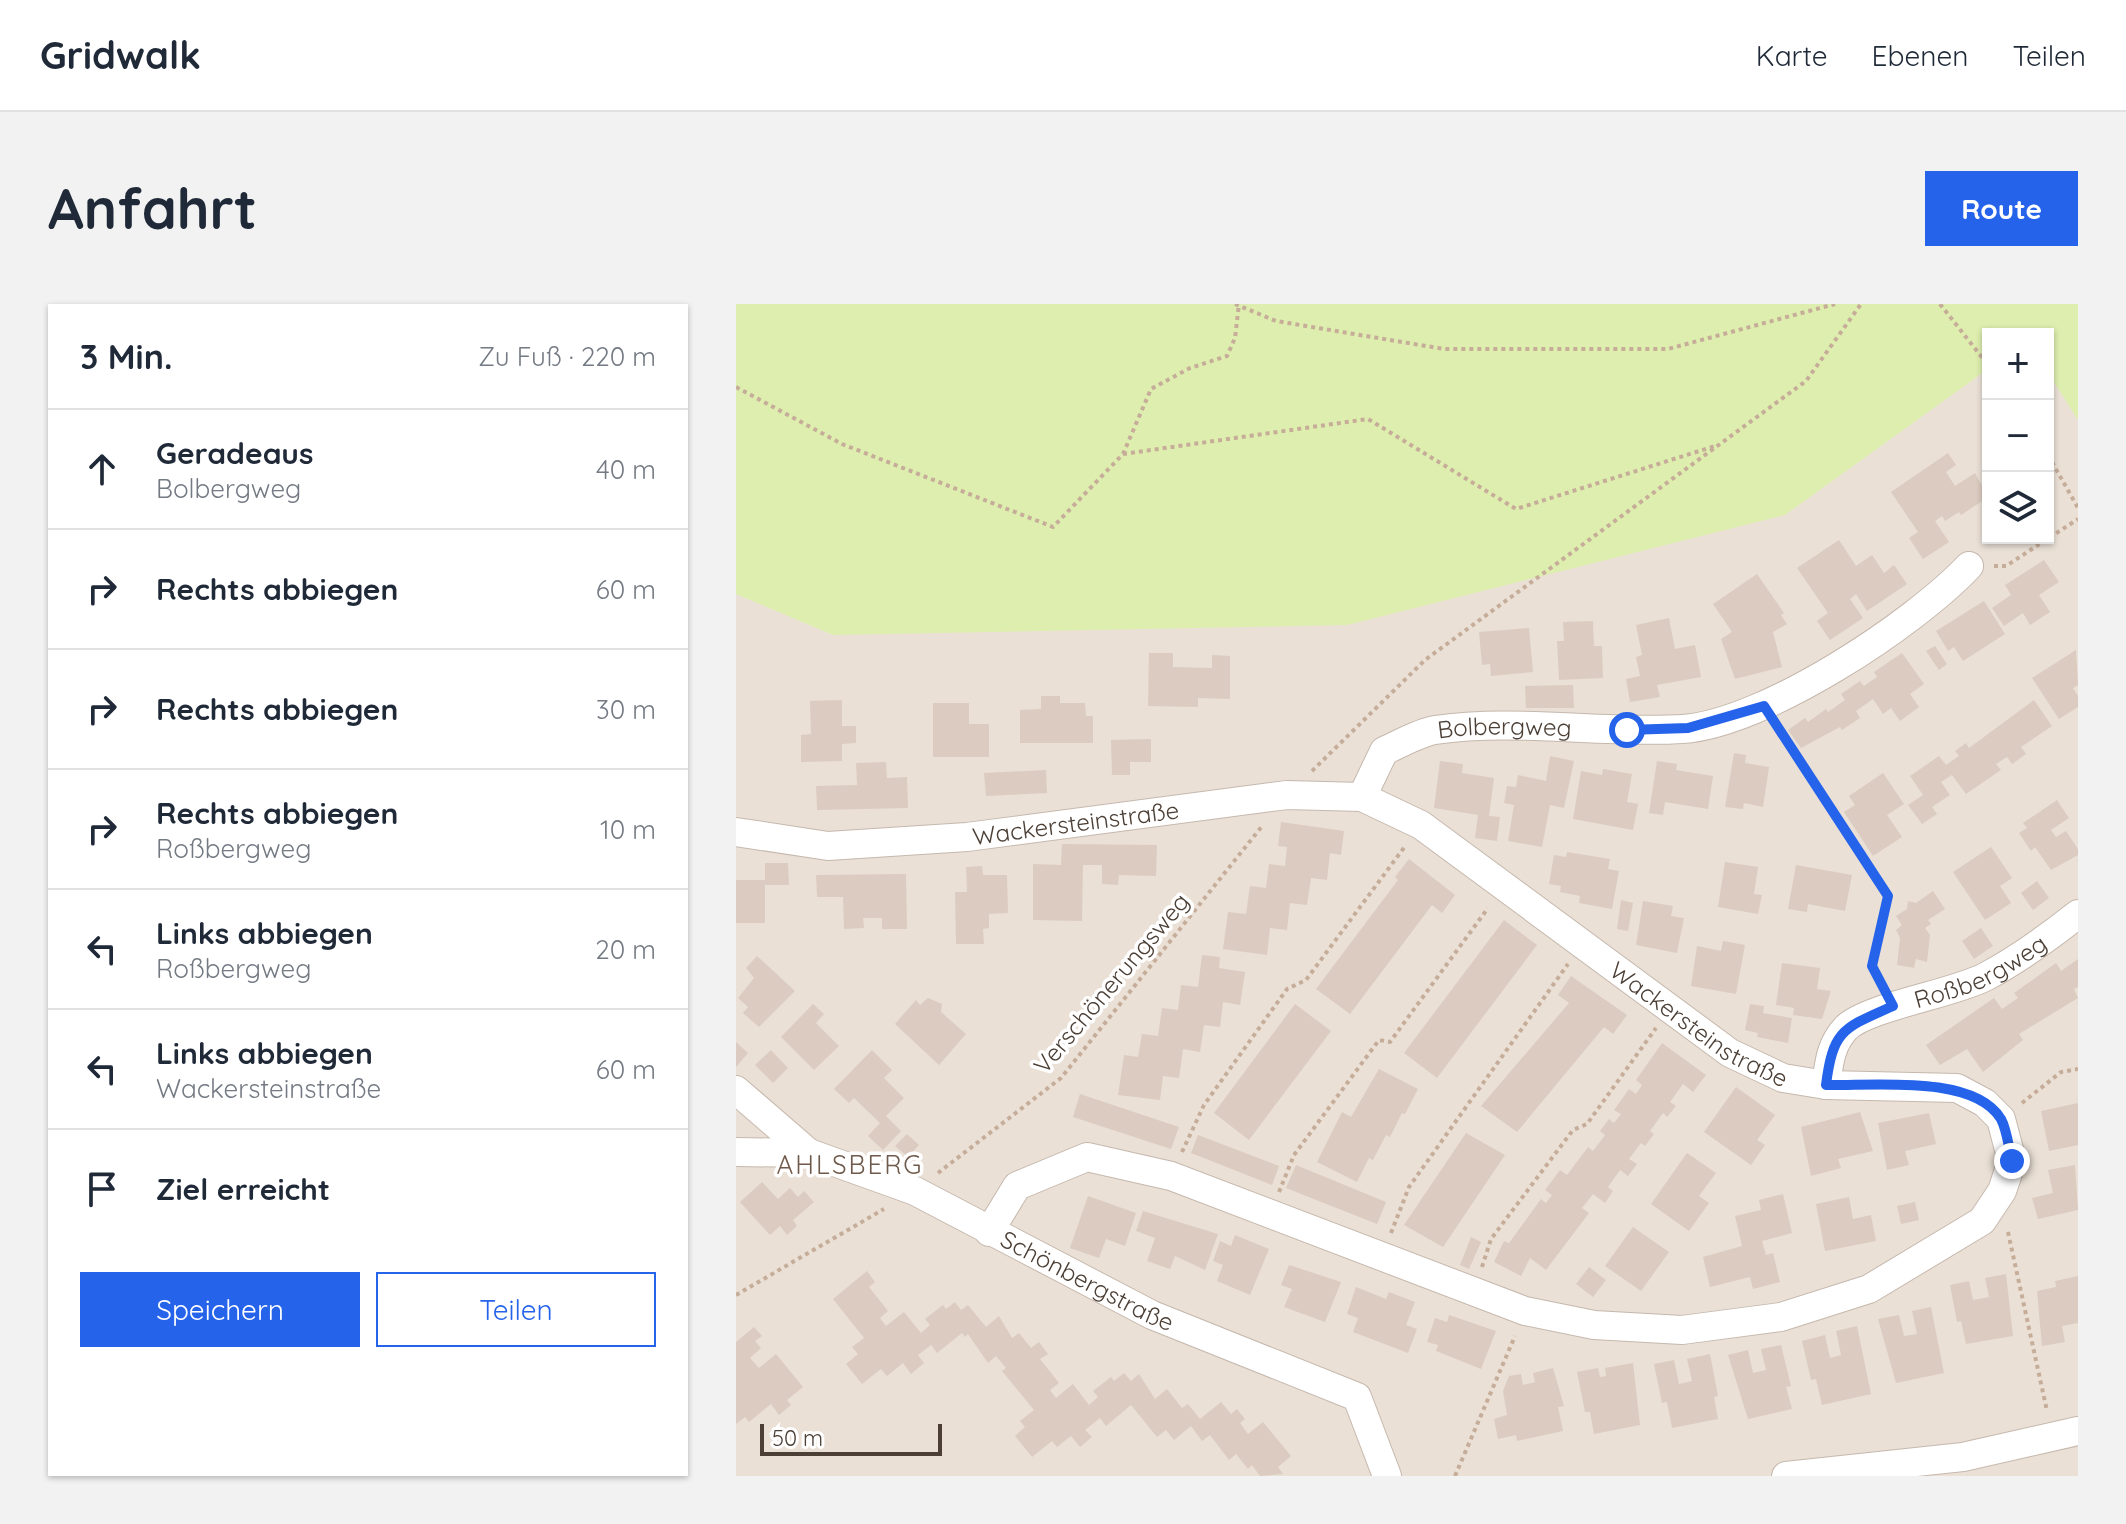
<!DOCTYPE html>
<html lang="de">
<head>
<meta charset="utf-8">
<style>
  :root { --surface:#fff; --page:#f2f2f3; --text:#1f2937; --muted:#747a83; --line:#e0e1e3; --accent:#2563eb }
  body { margin:0; font-family:Quicksand,sans-serif; background:var(--page); color:var(--text) }
  .controls { position:absolute; right:24px; top:24px; display:grid; overflow:hidden; border-radius:0px; box-shadow:0 2px 6px #0004 }
  .controls button { width:72px; height:72px; display:grid; place-items:center; padding:0; border:0; border-bottom:2px solid var(--line); background:var(--surface); color:var(--text); font:40px sans-serif }
  .scale { position:absolute; left:24px; bottom:20px; width:182px; box-sizing:border-box; padding-left:8px; border:4px solid #4b3f36; border-top:0; font-size:22px; line-height:28px; white-space:nowrap; color:#4b3f36; -webkit-text-stroke:6px #fff; paint-order:stroke }
  .stop { position:absolute; width:24px; height:24px; margin:-18px; border:6px solid #2563eb; border-radius:50%; background:#fff }
  .stop.end { background:#2563eb; border-color:#fff; box-shadow:0 2px 8px #0008 }
  .list { margin:0; padding:0; list-style:none }
  h2 { display:flex; justify-content:space-between; align-items:center; height:104px; margin:0; padding:0 32px; font-size:34px }
  h2 small { font-size:26px; font-weight:400; color:var(--muted) }
  .list li { display:grid; grid-template-columns:52px 1fr auto; gap:24px; align-items:center; box-sizing:border-box; height:120px; padding:0 32px; border-top:2px solid var(--line) }
  .list b { display:block; font-size:30px; white-space:nowrap }
  .list p { margin:0; font-size:26px; white-space:nowrap; color:var(--muted) }
  .list em { font-size:26px; font-style:normal; color:var(--muted) }
  .actions { display:flex; gap:16px; padding:24px 32px }
  .actions a { flex:1; padding:18px 0; border:2px solid var(--accent); border-radius:0px; text-align:center; font-size:28px; color:var(--accent) }
  .actions .main { background:var(--accent); color:#fff }
  .icon { flex:none; width:44px; height:44px; fill:none; stroke:currentColor; stroke-width:2; stroke-linecap:round; stroke-linejoin:round }
  .map { position:relative; flex:none; width:1342px; height:1172px; overflow:hidden; border-radius:0px }
  header { display:flex; align-items:center; gap:48px; box-sizing:border-box; height:112px; padding:0 40px; background:var(--surface); border-bottom:2px solid var(--line) }
  header strong { font-size:38px }
  nav { display:flex; gap:44px; margin-inline-start:auto; font-size:28px }
  .intro { display:flex; align-items:center; justify-content:space-between; box-sizing:border-box; height:192px; padding:0 48px }
  h1 { margin:0; font-size:56px }
  .button { padding:20px 36px; border-radius:0px; background:var(--accent); color:#fff; font-size:28px; font-weight:700 }
  main { display:flex; gap:48px; padding:0 48px }
  aside { flex:1; background:var(--surface); border-radius:0px; box-shadow:0 2px 6px #0004 }
  .map>svg:first-child { display:block }
</style>
</head>
<body>
<header>
<strong>Gridwalk</strong>
<nav><a>Karte</a><a>Ebenen</a><a>Teilen</a></nav>
</header>
<div class="intro"><h1>Anfahrt</h1><a class="button">Route</a></div>
<main>
<aside>
<h2>3 Min.<small>Zu Fuß · 220 m</small></h2>
<ul class="list">
<li><svg class="icon" aria-label="ahead" viewBox="0 0 24 24"><path d="M12 20V5M6 11l6-6 6 6"/></svg><div><b>Geradeaus</b><p>Bolbergweg</p></div><em>40 m</em></li>
<li><svg class="icon" aria-label="right" viewBox="0 0 24 24"><path d="M7 20v-9h11M14 6l5 5-5 5"/></svg><div><b>Rechts abbiegen</b></div><em>60 m</em></li>
<li><svg class="icon" aria-label="right" viewBox="0 0 24 24"><path d="M7 20v-9h11M14 6l5 5-5 5"/></svg><div><b>Rechts abbiegen</b></div><em>30 m</em></li>
<li><svg class="icon" aria-label="right" viewBox="0 0 24 24"><path d="M7 20v-9h11M14 6l5 5-5 5"/></svg><div><b>Rechts abbiegen</b><p>Roßbergweg</p></div><em>10 m</em></li>
<li><svg class="icon" aria-label="left" viewBox="0 0 24 24"><path d="M17 20v-9H6M10 6l-5 5 5 5"/></svg><div><b>Links abbiegen</b><p>Roßbergweg</p></div><em>20 m</em></li>
<li><svg class="icon" aria-label="left" viewBox="0 0 24 24"><path d="M17 20v-9H6M10 6l-5 5 5 5"/></svg><div><b>Links abbiegen</b><p>Wackersteinstraße</p></div><em>60 m</em></li>
<li><svg class="icon" aria-label="arrive" viewBox="0 0 24 24"><path d="M6 21V4h12l-3 4 3 4H6"/></svg><div><b>Ziel erreicht</b></div></li>
</ul>
<div class="actions"><a class="main">Speichern</a><a>Teilen</a></div>
</aside>
<div class="map">
<svg width="1342" height="1172" viewBox="0 0 1342 1172">
  <rect width="100%" height="100%" fill="#f6efe9"/>
  <path fill="#eae0d6" d="M1252,65V234H1312V69L1342,116V1172H0V290L97,331L1049,211Z"/>
  <path fill="#deeeae" d="M0,0H1342V116L1312,69V30H1252V65L1049,211L611,321L97,331L0,290Z"/>
  <g fill="#dccbc0">
    <path d="M1212,149L1220,161L1210,168L1219,182L1239,169L1252,193L1225,211L1223,208L1209,217L1206,212L1199,217L1213,238L1187,255L1173,234L1182,228L1155,188Z"/>
    <path d="M1103,236L1120,262L1136,251L1148,269L1158,261L1171,280L1131,307L1120,290L1114,295L1127,314L1094,336L1081,317L1092,309L1061,264Z"/>
    <path d="M1308,256L1323,278L1303,291L1314,308L1294,321L1287,309L1268,322L1256,304L1275,291L1269,281Z"/>
    <path d="M1021,270L1048,309L1045,311L1051,320L1037,328L1046,363L999,375L985,335L996,328L977,300Z"/>
    <path d="M1248,297L1269,330L1227,357L1218,343L1212,347L1200,327Z"/>
    <path d="M933,314L939,345L959,341L965,373L921,381L924,393L894,398L890,375L904,372L900,353L906,351L900,321Z"/>
    <path d="M857,317L858,342H866L867,374L823,376L821,337H828L827,318Z"/>
    <path d="M793,324L797,368L755,372L754,360L746,361L743,328Z"/>
    <path d="M1199,342L1211,360L1203,366L1190,347Z"/>
    <path d="M1340,346L1342,381L1337,384L1342,392V403L1323,415L1296,374Z"/>
    <path d="M413,349H437V363L476,364V351L494,352V395L462,394V403L412,402Z"/>
    <path d="M1166,349L1188,380L1174,390L1183,403L1164,417L1155,404L1147,410L1137,395L1120,407L1124,414L1106,426L1104,423L1065,444L1052,426L1069,414L1072,418L1090,405L1092,408L1109,396L1105,390L1124,377L1128,382L1141,373L1138,368Z"/>
    <path d="M837,381L838,404H790L789,382Z"/>
    <path d="M305,392H324V399H349L350,412H357V439H284V406L305,405Z"/>
    <path d="M106,396V422H120V439L106,440V457L65,458V431L75,430L74,397Z"/>
    <path d="M1298,396L1316,422L1285,443L1290,450L1276,460L1271,453L1260,460L1265,466L1230,490L1216,471L1205,478L1214,491L1196,503L1201,510L1186,520L1172,501L1187,491L1174,472L1203,452L1210,461L1223,452L1219,447L1230,439L1233,444Z"/>
    <path d="M197,399H233V420H253V453H197Z"/>
    <path d="M415,435V458H394V471H376L375,436Z"/>
    <path d="M998,449L1010,451L1009,459L1033,463L1027,503L1008,499L1007,505L989,503Z"/>
    <path d="M814,452L838,457L828,504L814,501L806,543L772,537L778,501L768,499L771,482L780,483L782,471L810,477Z"/>
    <path d="M704,457L727,460L726,469L758,474L753,512L764,513L761,537L739,534L742,511L698,504Z"/>
    <path d="M921,457L941,460L940,466L977,472L972,505L929,498L927,511L913,509Z"/>
    <path d="M150,458L151,474L171,473L172,504L81,506L80,482L121,481L120,459Z"/>
    <path d="M867,465L896,470L891,498L902,500L897,526L837,515L845,467L866,471Z"/>
    <path d="M310,466L311,489L250,492L248,469Z"/>
    <path d="M1147,469L1168,500L1151,511L1166,533L1137,552L1108,508L1119,501L1113,492Z"/>
    <path d="M1321,496L1333,514L1315,526L1320,533L1330,527L1342,545V551L1315,566L1299,543L1295,547L1283,529L1291,524L1287,519Z"/>
    <path d="M545,518L608,527L605,551L594,549L591,576L575,574L571,601L554,599L551,626L534,624L531,651L487,645L492,608L510,610L514,582L530,584L533,560L549,562L551,543L542,542Z"/>
    <path d="M326,540L421,541L420,572L383,571L382,581L366,580V561H347L346,617L297,616V560L325,561Z"/>
    <path d="M1255,543L1276,574L1264,582L1275,599L1249,616L1217,568Z"/>
    <path d="M831,548L874,555L872,565L883,567L876,605L843,599L844,592L824,588L825,582L813,580L818,551L830,553Z"/>
    <path d="M673,555L719,591L706,609L696,601L614,710L580,685L662,576L659,573Z"/>
    <path d="M989,558L1022,563L1018,590L1026,591L1022,610L982,603Z"/>
    <path d="M29,559H52L53,581H29V619H0V576H29Z"/>
    <path d="M1060,561L1116,571L1109,607L1072,600L1071,608L1052,605Z"/>
    <path d="M246,562L247,571H271L272,609L253,610V624L247,625L248,640H220L219,588H231L230,563Z"/>
    <path d="M170,570L171,625H146V614H127L128,624L108,625L107,593H81L80,571Z"/>
    <path d="M1301,577L1313,594L1297,606L1285,589Z"/>
    <path d="M1197,587L1209,605L1192,616L1195,620L1189,624L1194,631L1191,658L1180,655L1178,664L1161,661L1164,634L1160,626L1166,621L1160,612L1171,605L1172,597L1180,599Z"/>
    <path d="M885,596L897,599L892,627L881,625Z"/>
    <path d="M907,597L937,602L935,612L948,614L941,649L900,641Z"/>
    <path d="M768,616L801,641L701,774L668,749Z"/>
    <path d="M1245,624L1257,642L1238,655L1226,637Z"/>
    <path d="M987,637L1009,641L1000,690L955,682L961,642L985,647Z"/>
    <path d="M466,651L484,653L483,664L509,668L504,701L487,698L484,723L468,721L464,748L447,745L443,774L427,772L424,796L382,791L388,751L402,753L406,730L422,732L426,704L442,706L445,681L462,683Z"/>
    <path d="M21,652L59,687L23,723L7,709L12,703L2,694L18,674L10,664Z"/>
    <path d="M1342,655V683L1338,685L1342,694L1283,730L1287,736L1247,768L1231,745L1204,761L1190,741L1258,694L1266,705L1282,694L1278,689L1320,659L1325,667Z"/>
    <path d="M1046,659L1084,664L1081,685L1095,687L1086,715L1057,711L1058,704L1040,701Z"/>
    <path d="M835,672L891,711L877,730L868,723L781,828L745,802L833,699L822,691Z"/>
    <path d="M192,694L206,700L205,708L230,730L203,761L159,720L180,696L184,701Z"/>
    <path d="M77,700L88,710L80,719L103,742L78,766L45,733Z"/>
    <path d="M559,700L595,727L513,836L478,809Z"/>
    <path d="M1014,700L1028,702L1027,709L1056,714L1052,739L1021,733L1022,729L1009,726Z"/>
    <path d="M0,738L12,749L0,763Z"/>
    <path d="M926,739L970,771L957,788L947,780L934,798L940,802L931,813L927,809L914,827L918,830L909,842L905,839L893,855L901,860L892,872L884,866L872,883L877,887L869,899L857,890L846,904L853,909L810,966L794,954L785,972L758,958L768,937L773,939L805,895L810,899L816,891L809,886L824,866L831,871L852,843L857,847L869,831L864,827L873,815L878,819L885,810L878,806L893,785L900,790L906,781L900,776Z"/>
    <path d="M35,746L52,764L37,779L19,761Z"/>
    <path d="M136,746L156,766L148,774L168,794L150,812L165,827L147,846L132,832L144,819L118,794L113,799L98,785Z"/>
    <path d="M643,765L682,785L669,810L666,809L654,833L650,831L637,856L633,854L621,878L581,858L606,808L615,813Z"/>
    <path d="M1000,783L1039,811L1021,836L1029,841L1015,861L968,828Z"/>
    <path d="M344,790L443,823L435,845L337,813Z"/>
    <path d="M1342,799V841L1313,847L1305,807Z"/>
    <path d="M1124,808L1137,847L1102,855L1105,864L1075,872L1065,823Z"/>
    <path d="M1193,809L1200,840L1169,847L1173,861L1151,866L1142,819Z"/>
    <path d="M730,829L769,851L707,943L668,921Z"/>
    <path d="M171,830L183,841L172,853L159,842Z"/>
    <path d="M462,831L543,862L536,881L455,849Z"/>
    <path d="M951,849L980,869L963,892L973,899L953,927L915,900Z"/>
    <path d="M560,861L650,898L641,920L550,884Z"/>
    <path d="M1339,861L1342,906L1302,915L1296,894L1317,889L1312,866Z"/>
    <path d="M26,878L42,895L54,884L62,893L68,887L78,898L57,916L61,922L51,931L44,922L34,931L4,898Z"/>
    <path d="M1047,890L1056,929L1026,937L1030,951L1037,949L1044,978L1017,985L1014,973L974,983L967,953L1006,942L999,912L1025,906L1023,896Z"/>
    <path d="M352,892L400,909L389,942L370,935L363,954L334,944Z"/>
    <path d="M1113,893L1117,915L1135,911L1140,937L1089,947L1080,900Z"/>
    <path d="M1179,898L1183,916L1165,920L1161,902Z"/>
    <path d="M407,907L482,930L469,966L439,952L434,965L411,957L419,934L400,927Z"/>
    <path d="M897,923L933,948L905,987L869,962Z"/>
    <path d="M499,931L533,945L514,991L481,977L487,961L477,957L484,937L495,942Z"/>
    <path d="M735,933L745,938L733,965L724,961Z"/>
    <path d="M553,961L605,978L589,1018L548,1003L556,985L545,981Z"/>
    <path d="M853,963L870,976L857,993L840,980Z"/>
    <path d="M131,967L139,978L133,983L152,1007L144,1014L150,1022L168,1008L185,1029L194,1021L189,1015L207,1001L210,1005L219,998L225,1006L232,1001L250,1023L263,1012L276,1034L283,1029L295,1044L303,1038L312,1050L304,1055L323,1079L314,1086L320,1094L337,1080L353,1101L362,1093L357,1087L375,1073L378,1077L388,1069L395,1077L403,1070L419,1095L431,1085L446,1104L452,1100L464,1115L485,1098L495,1110L501,1105L509,1115L504,1119L512,1130L527,1118L555,1152L542,1163L547,1170L524,1172L516,1161L512,1165L500,1150L493,1156L474,1131L466,1137L455,1122L438,1136L430,1126L421,1133L395,1101L370,1122L364,1114L349,1126L356,1133L344,1143L335,1132L321,1143L316,1137L296,1153L279,1132L289,1123L284,1117L298,1106L266,1067L270,1064L260,1052L252,1059L232,1030L229,1033L226,1029L201,1049L195,1041L182,1051L188,1059L175,1070L167,1059L151,1072L145,1065L126,1080L110,1060L122,1050L116,1043L128,1034L97,995Z"/>
    <path d="M1270,970L1277,1032L1230,1040L1225,1017L1221,1018L1214,981L1233,977L1237,996L1253,993L1249,974Z"/>
    <path d="M1342,972V1019L1326,1022L1329,1038L1306,1042L1301,987L1320,983L1319,977Z"/>
    <path d="M620,983L650,995L653,988L679,998L670,1021L681,1025L672,1049L617,1028L622,1014L611,1010Z"/>
    <path d="M1195,1003L1208,1069L1160,1079L1142,1015L1163,1011L1168,1032L1181,1030L1176,1007Z"/>
    <path d="M713,1011L760,1027L745,1065L700,1047L702,1041L691,1038L699,1014L711,1018Z"/>
    <path d="M1121,1022L1135,1090L1086,1101L1080,1075L1075,1076L1066,1037L1089,1031L1094,1054L1105,1051L1100,1027Z"/>
    <path d="M18,1023L26,1032L19,1037L25,1044L14,1054L23,1064L40,1050L67,1083L51,1096L55,1101L43,1111L35,1100L13,1118L9,1113L0,1120V1038Z"/>
    <path d="M1045,1041L1055,1082L1050,1083L1056,1105L1012,1115L992,1051L1012,1046L1017,1069L1030,1066L1025,1045Z"/>
    <path d="M974,1050L982,1092L978,1093L982,1115L936,1124L931,1098L926,1099L918,1060L938,1056L943,1080L956,1077L951,1055Z"/>
    <path d="M897,1059L904,1121L858,1130L854,1108H849L841,1068L862,1064L864,1073L870,1072L869,1064Z"/>
    <path d="M817,1064L828,1102L822,1103L827,1127L781,1137L780,1131L762,1135L758,1115L771,1111L767,1087L773,1072L785,1070L787,1081L799,1078L797,1069Z"/>
  </g>
  <g fill="none" stroke-linecap="round" stroke-linejoin="round">
    <defs>
      <g id="minor">
        <path id="s1" d="M626,493L648,447C664,440 682,429 699,426C777,414 867,430 947,425C1029,419 1177,321 1233,262"/>
        <path id="s2" d="M0,528L92,542L231,533L551,491L626,493L685,521L994,749L1047,774L1090,781L1221,784L1249,799L1265,815L1276,857L1266,887L1246,917L1133,985L1045,1013L946,1026L858,1021L789,1007L435,872L351,853L281,882L253,928"/>
        <path id="s3" d="M1090,781C1093,760 1094,741 1110,724C1131,703 1216,690 1249,673C1281,656 1313,633 1342,610"/>
        <path d="M0,786L73,849"/>
        <path id="s4" d="M0,848L73,849L179,887L416,1011L621,1093L651,1172"/>
        <path d="M1050,1172L1227,1153L1342,1127"/>
      </g>
    </defs>
    <use href="#minor" stroke="#c6b8ad" stroke-width="30"/>
    <g stroke="#c6ad9a" stroke-width="4" stroke-dasharray="4 4" stroke-linecap="butt">
      <path d="M499,0L540,17L708,45H932L1099,0"/>
      <path d="M1204,0L1252,61"/>
      <path d="M0,83L106,140L317,223L387,150L415,85L454,64L491,52L499,34L503,0"/>
      <path d="M387,150L632,115L780,205L979,142"/>
      <path d="M1312,151L1342,204"/>
      <path d="M1258,262H1270L1342,215"/>
      <path d="M1041,421L1152,592L1136,662L1145,679"/>
      <path d="M576,467L689,356L1070,77L1125,0"/>
      <path d="M1286,799L1325,768L1342,765"/>
      <path d="M446,848L468,801L551,685L570,676L670,541"/>
      <path d="M202,869L325,774L527,521"/>
      <path d="M543,888L558,851L643,736L654,738L752,604"/>
      <path d="M1272,928L1311,1107"/>
      <path d="M655,929L673,883L832,660"/>
      <path d="M746,963L755,935L837,826L851,820L920,724"/>
      <path d="M0,991L148,905"/>
      <path d="M719,1172L779,1032"/>
    </g>
    <use href="#minor" stroke="#fff" stroke-width="28"/>
  </g>
  <g fill="none" stroke-linecap="round" stroke-linejoin="round">
    <path stroke="#2563eb" stroke-width="10" d="M891,426L952,424L1028,402L1152,592L1136,662L1157,702C1108,724 1097,725 1090,781C1136,782 1238,770 1265,815C1271,826 1273,845 1276,857"/>
  </g>
  <g text-anchor="middle" dominant-baseline="central" stroke-width="7" stroke-linejoin="round" paint-order="stroke">
    <g font-size="24" fill="#4b3f36" stroke="#fff">
      <text stroke="none"><textPath href="#s1" startOffset="176">Bolbergweg</textPath></text>
      <text stroke="none"><textPath href="#s2" startOffset="342">Wackersteinstraße</textPath></text>
      <text stroke="none"><textPath href="#s3" startOffset="208">Roßbergweg</textPath></text>
      <text transform="translate(375 679) rotate(-50)">Verschönerungsweg</text>
      <text stroke="none"><textPath href="#s2" startOffset="1038">Wackersteinstraße</textPath></text>
      <text stroke="none"><textPath href="#s4" startOffset="380">Schönbergstraße</textPath></text>
    </g>
    <g font-size="26" letter-spacing="2" fill="#6f5a4c" stroke="#fff">
      <text x="114" y="860">AHLSBERG</text>
    </g>
  </g>
</svg>
<div class="controls">
<button>+</button>
<button>−</button>
<button><svg class="icon" aria-label="layers" viewBox="0 0 24 24"><path d="M12 4l9 5-9 5-9-5zM3 14l9 5 9-5"/></svg></button>
</div>
<div class="scale">50 m</div>
<div class="stop" style="left:891px;top:426px"></div>
<div class="stop end" style="left:1276px;top:857px"></div>
</div>
</main>
</body>
</html>
